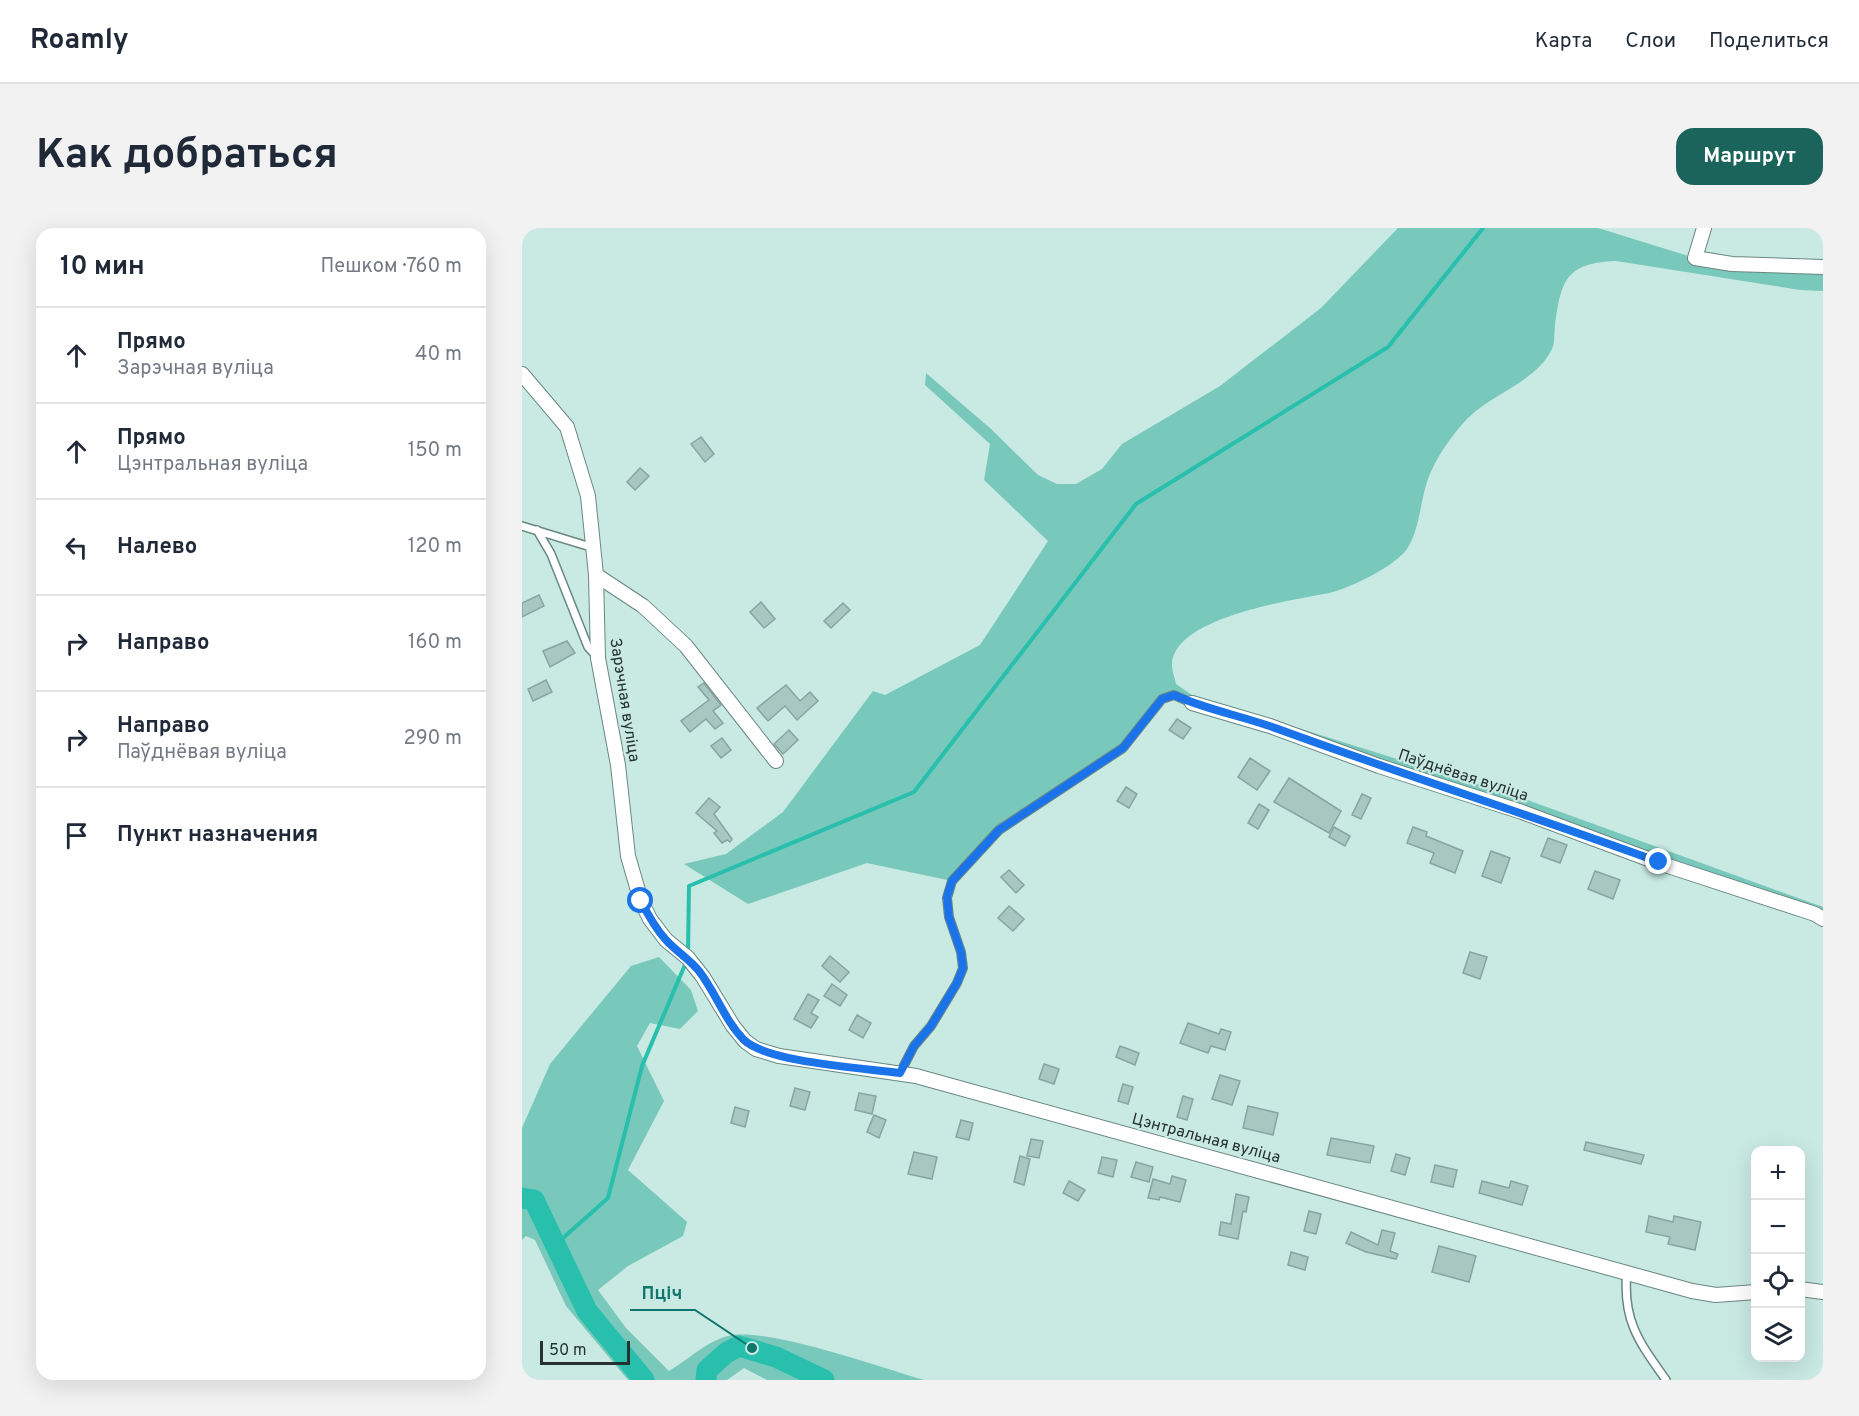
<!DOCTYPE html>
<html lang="ru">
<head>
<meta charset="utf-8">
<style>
  :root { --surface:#fff; --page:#f2f2f3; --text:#1f2937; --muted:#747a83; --line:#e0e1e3; --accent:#1b645b }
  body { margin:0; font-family:Overpass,sans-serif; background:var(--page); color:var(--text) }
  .controls { position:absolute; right:18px; bottom:18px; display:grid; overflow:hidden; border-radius:12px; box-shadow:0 6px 24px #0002 }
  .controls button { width:54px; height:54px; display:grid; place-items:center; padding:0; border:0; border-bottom:2px solid var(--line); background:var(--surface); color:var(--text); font:30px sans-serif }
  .scale { position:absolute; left:18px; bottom:15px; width:90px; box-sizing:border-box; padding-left:6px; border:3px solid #253230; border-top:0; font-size:16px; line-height:21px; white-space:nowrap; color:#253230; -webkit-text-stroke:4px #c9e9e3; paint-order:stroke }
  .stop { position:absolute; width:18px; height:18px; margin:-14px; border:4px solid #1a73e8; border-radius:50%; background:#fff }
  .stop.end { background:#1a73e8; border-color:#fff; box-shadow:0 2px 6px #0008 }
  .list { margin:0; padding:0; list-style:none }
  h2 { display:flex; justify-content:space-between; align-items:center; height:78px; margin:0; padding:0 24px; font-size:26px }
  h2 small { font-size:20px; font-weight:400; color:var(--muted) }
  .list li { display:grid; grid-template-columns:39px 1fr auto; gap:18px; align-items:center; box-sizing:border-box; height:96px; padding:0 24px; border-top:2px solid var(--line) }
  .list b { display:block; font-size:22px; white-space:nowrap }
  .list p { margin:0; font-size:20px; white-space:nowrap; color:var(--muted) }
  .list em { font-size:20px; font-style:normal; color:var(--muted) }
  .icon { flex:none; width:33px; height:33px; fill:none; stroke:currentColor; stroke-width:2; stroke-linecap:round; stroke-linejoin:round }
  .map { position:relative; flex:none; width:1301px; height:1152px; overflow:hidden; border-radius:18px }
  header { display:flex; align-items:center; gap:36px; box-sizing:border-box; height:84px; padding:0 30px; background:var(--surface); border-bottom:2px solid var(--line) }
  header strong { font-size:28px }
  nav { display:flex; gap:33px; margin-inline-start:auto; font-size:21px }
  .intro { display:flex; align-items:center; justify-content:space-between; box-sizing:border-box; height:144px; padding:0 36px }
  h1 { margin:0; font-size:42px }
  .button { padding:15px 27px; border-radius:18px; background:var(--accent); color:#fff; font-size:21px; font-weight:700 }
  main { display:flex; gap:36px; padding:0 36px }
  aside { flex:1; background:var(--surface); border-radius:18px; box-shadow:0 6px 24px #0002 }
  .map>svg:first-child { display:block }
</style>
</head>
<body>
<header>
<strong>Roamly</strong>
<nav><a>Карта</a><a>Слои</a><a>Поделиться</a></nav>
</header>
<div class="intro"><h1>Как добраться</h1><a class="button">Маршрут</a></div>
<main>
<aside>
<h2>10 мин<small>Пешком · 760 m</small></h2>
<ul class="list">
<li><svg class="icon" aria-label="ahead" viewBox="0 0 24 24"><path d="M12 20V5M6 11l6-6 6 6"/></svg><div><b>Прямо</b><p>Зарэчная вуліца</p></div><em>40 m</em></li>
<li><svg class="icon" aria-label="ahead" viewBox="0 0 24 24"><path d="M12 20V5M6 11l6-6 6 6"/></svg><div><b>Прямо</b><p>Цэнтральная вуліца</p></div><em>150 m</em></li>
<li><svg class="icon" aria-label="left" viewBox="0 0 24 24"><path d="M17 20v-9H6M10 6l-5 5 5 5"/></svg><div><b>Налево</b></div><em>120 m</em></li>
<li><svg class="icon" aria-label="right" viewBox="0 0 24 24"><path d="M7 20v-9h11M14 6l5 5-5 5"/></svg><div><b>Направо</b></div><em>160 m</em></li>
<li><svg class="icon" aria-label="right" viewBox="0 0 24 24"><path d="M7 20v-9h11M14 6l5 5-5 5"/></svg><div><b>Направо</b><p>Паўднёвая вуліца</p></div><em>290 m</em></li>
<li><svg class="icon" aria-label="arrive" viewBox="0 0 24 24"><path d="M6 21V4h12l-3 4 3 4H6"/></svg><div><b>Пункт назначения</b></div></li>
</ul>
</aside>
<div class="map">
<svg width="1301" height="1152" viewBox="0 0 1301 1152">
  <rect width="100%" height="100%" fill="#c9e9e3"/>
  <g fill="#78c8bb">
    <path d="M876,0H1076L1173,30L1301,39V63L1278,62L1094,33C1044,35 1039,52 1033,98C1032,105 1033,115 1030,121C1014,154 970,166 946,190C930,207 914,229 906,251C898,273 898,301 885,321C872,339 828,360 807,365C772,372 649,389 650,438C650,444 653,450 654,456L670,467L1000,570L1301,679V691L652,467L640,471L601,520L477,602L430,653L345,635L226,676L162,636L204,626L261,584L351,463L363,467L458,417L526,313L462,252L468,216L403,157L404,145L469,201L516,247L535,256H554L580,241L600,216L698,158L799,80Z"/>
    <path d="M137,729L169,762L176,783L158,801L128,795L115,818L142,873L106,942L165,994L161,1008L106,1038L76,1062L104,1100L147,1143C166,1132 185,1113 206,1108C243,1098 360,1140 402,1152H245L222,1140L205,1152H106L44,1078L13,1012L4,1008L0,1012V900L28,836L109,738Z"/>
  </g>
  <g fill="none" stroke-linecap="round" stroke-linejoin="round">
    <g stroke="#28bfad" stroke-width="4">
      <path d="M166,725L167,658L392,564L614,276L866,119L961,0"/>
      <path d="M32,1018L86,970L120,838L165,732"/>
    </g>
    <g stroke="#28bfad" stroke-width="21">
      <path d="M0,970L12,972L65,1083L122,1152"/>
      <path d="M184,1152L185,1142L204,1125L217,1118L254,1129L302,1152"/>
    </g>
  </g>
  <g fill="#a8c7c1" stroke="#87a5a0" stroke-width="1.5">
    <path d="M179,209L192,226L183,234L169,216Z"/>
    <path d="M118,240L127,248L113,262L105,254Z"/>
    <path d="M17,367L22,378L0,389V375Z"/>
    <path d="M239,374L253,391L242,400L228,384Z"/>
    <path d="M321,375L328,382L309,400L302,393Z"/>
    <path d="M45,413L53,425L28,439L21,423Z"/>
    <path d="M24,452L30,464L11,473L6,461Z"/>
    <path d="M182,455L199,477L191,483L201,495L193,501L184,491L168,504L159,493L187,472L176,459Z"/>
    <path d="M264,457L278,473L288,464L296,473L275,492L263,478L246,493L235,480Z"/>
    <path d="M655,491L669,500L661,511L647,502Z"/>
    <path d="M267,502L276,512L261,526L252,516Z"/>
    <path d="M200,510L209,522L199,530L189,518Z"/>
    <path d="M728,530L748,543L735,562L716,549Z"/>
    <path d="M767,550L819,583L807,605L752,574Z"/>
    <path d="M604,559L615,566L607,580L595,573Z"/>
    <path d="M840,566L849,570L839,591L830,587Z"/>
    <path d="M187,570L198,579L192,586L210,611L208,614L205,612L200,615L192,605L195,603L174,585Z"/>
    <path d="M737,576L747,582L736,601L726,595Z"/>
    <path d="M812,599L828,608L823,618L807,609Z"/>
    <path d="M891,599L905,604L904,608L941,623L933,645L908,635L912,625L885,615Z"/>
    <path d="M1026,610L1045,617L1038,635L1019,628Z"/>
    <path d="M969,623L988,630L979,655L960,648Z"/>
    <path d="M487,642L502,657L494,665L479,649Z"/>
    <path d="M1073,643L1098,652L1091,671L1066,661Z"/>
    <path d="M487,678L502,691L491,703L476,690Z"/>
    <path d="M948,724L965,729L958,751L941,745Z"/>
    <path d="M308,728L327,744L318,754L300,738Z"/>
    <path d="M310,756L325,767L318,778L302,768Z"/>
    <path d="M286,766L297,772L289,785L296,789L289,800L272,791Z"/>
    <path d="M335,787L349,795L341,810L327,802Z"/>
    <path d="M666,795L697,806L699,801L709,804L703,822L689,818L686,825L658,815Z"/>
    <path d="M598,818L617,825L613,837L594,829Z"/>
    <path d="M522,836L537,841L532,856L517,851Z"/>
    <path d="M698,847L718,853L710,877L690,871Z"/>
    <path d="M601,856L611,859L606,876L596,873Z"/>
    <path d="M273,860L288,864L283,882L268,878Z"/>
    <path d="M337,865L354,868L350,886L333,882Z"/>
    <path d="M661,868L671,871L665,892L655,889Z"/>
    <path d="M726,878L756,885L751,907L721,900Z"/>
    <path d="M213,879L227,883L223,899L209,895Z"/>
    <path d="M352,887L364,892L357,910L345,904Z"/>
    <path d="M439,892L451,895L447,912L434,909Z"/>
    <path d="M809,910L852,918L848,935L805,927Z"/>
    <path d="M509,911L521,913L517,930L505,928Z"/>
    <path d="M1064,914L1122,927L1119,936L1062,922Z"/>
    <path d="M392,924L415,929L410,951L386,946Z"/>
    <path d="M874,926L888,930L883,947L869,943Z"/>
    <path d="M498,928L508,931L502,957L492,954Z"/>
    <path d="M580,929L595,932L591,949L576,945Z"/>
    <path d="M614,934L631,939L627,954L609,949Z"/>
    <path d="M913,937L935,942L931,959L909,954Z"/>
    <path d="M650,948L664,952L658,974L638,969L637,972L626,970L631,951L648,956Z"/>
    <path d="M547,953L563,962L556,973L541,965Z"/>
    <path d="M960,953L987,960L989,953L1006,958L1000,977L957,965Z"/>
    <path d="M714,966L727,969L724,984L721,983L716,1011L697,1007L699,994L709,996Z"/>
    <path d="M787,983L799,986L794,1006L782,1003Z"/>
    <path d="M1127,988L1151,994L1152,988L1179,994L1173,1022L1146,1016L1148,1009L1124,1004Z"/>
    <path d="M860,1002L873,1005L868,1023L876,1026L874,1031L844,1024L824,1015L829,1004L856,1017Z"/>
    <path d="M917,1018L954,1028L947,1054L910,1044Z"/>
    <path d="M769,1024L786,1029L783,1042L766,1037Z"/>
  </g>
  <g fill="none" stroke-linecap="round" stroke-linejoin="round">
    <defs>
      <g id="service">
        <path d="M0,298L72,320"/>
        <path d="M15,302L29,326L66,419L75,429"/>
        <path d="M378,845L392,818L409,798L435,755L441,740L439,724L427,689L425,670L430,653L477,602L601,520L640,471L652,467L670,475"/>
        <path d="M1105,1043C1100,1092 1117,1114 1144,1152"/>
      </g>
      <g id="minor">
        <path d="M1182,0L1173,30L1210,36L1301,39"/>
        <path d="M0,146L45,199L66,268L74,347L76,430L96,537L106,628L119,673L128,691L144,712L166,730L181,749L211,798L223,813L234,821L257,828L394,848L1170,1063L1194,1067L1234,1064"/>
        <path d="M74,347L121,378L164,418L254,533"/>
        <path d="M670,475L748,498L857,538L1000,584L1137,635L1293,686L1301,691"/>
        <path d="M1278,1061L1301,1064"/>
      </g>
    </defs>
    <use href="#service" stroke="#698781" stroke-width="10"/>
    <use href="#minor" stroke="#698781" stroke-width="16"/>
    <use href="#service" stroke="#fff" stroke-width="7"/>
    <use href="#minor" stroke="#fff" stroke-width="14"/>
  </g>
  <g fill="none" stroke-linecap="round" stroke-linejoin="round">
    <path stroke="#1a73e8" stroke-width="8" d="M119,673C126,687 133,700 144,712C154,723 167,731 177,743C194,765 203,793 222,812C247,835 342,840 378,845L392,818L409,798L435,755L441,740L439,724L427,689L425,669L430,653L477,602L601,520L640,471L652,467C685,482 721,488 756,501C882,547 1011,588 1137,634"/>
  </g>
  <g text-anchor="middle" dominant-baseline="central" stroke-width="4.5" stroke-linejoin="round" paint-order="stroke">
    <g font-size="16" fill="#253230" stroke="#c9e9e3">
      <text transform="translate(102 472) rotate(81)">Зарэчная вуліца</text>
      <text transform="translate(941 548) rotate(18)">Паўднёвая вуліца</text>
      <text transform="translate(684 911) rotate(15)">Цэнтральная вуліца</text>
    </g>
  </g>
  <path fill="none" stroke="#0f766e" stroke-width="2" d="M230 1120L173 1082H108"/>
  <circle fill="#0f766e" stroke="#c9e9e3" stroke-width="2" cx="230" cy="1120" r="6"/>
  <g font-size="18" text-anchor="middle" font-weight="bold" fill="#0f766e" stroke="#c9e9e3" stroke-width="4.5" stroke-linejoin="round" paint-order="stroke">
    <text x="140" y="1071">Пціч</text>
  </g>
</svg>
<div class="controls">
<button>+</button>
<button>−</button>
<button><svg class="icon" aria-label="locate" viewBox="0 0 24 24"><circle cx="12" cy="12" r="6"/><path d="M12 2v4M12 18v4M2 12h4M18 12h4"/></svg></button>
<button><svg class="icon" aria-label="layers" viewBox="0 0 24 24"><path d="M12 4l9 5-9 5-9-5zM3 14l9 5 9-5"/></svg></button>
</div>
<div class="scale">50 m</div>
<div class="stop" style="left:119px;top:673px"></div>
<div class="stop end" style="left:1137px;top:634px"></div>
</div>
</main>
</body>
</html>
